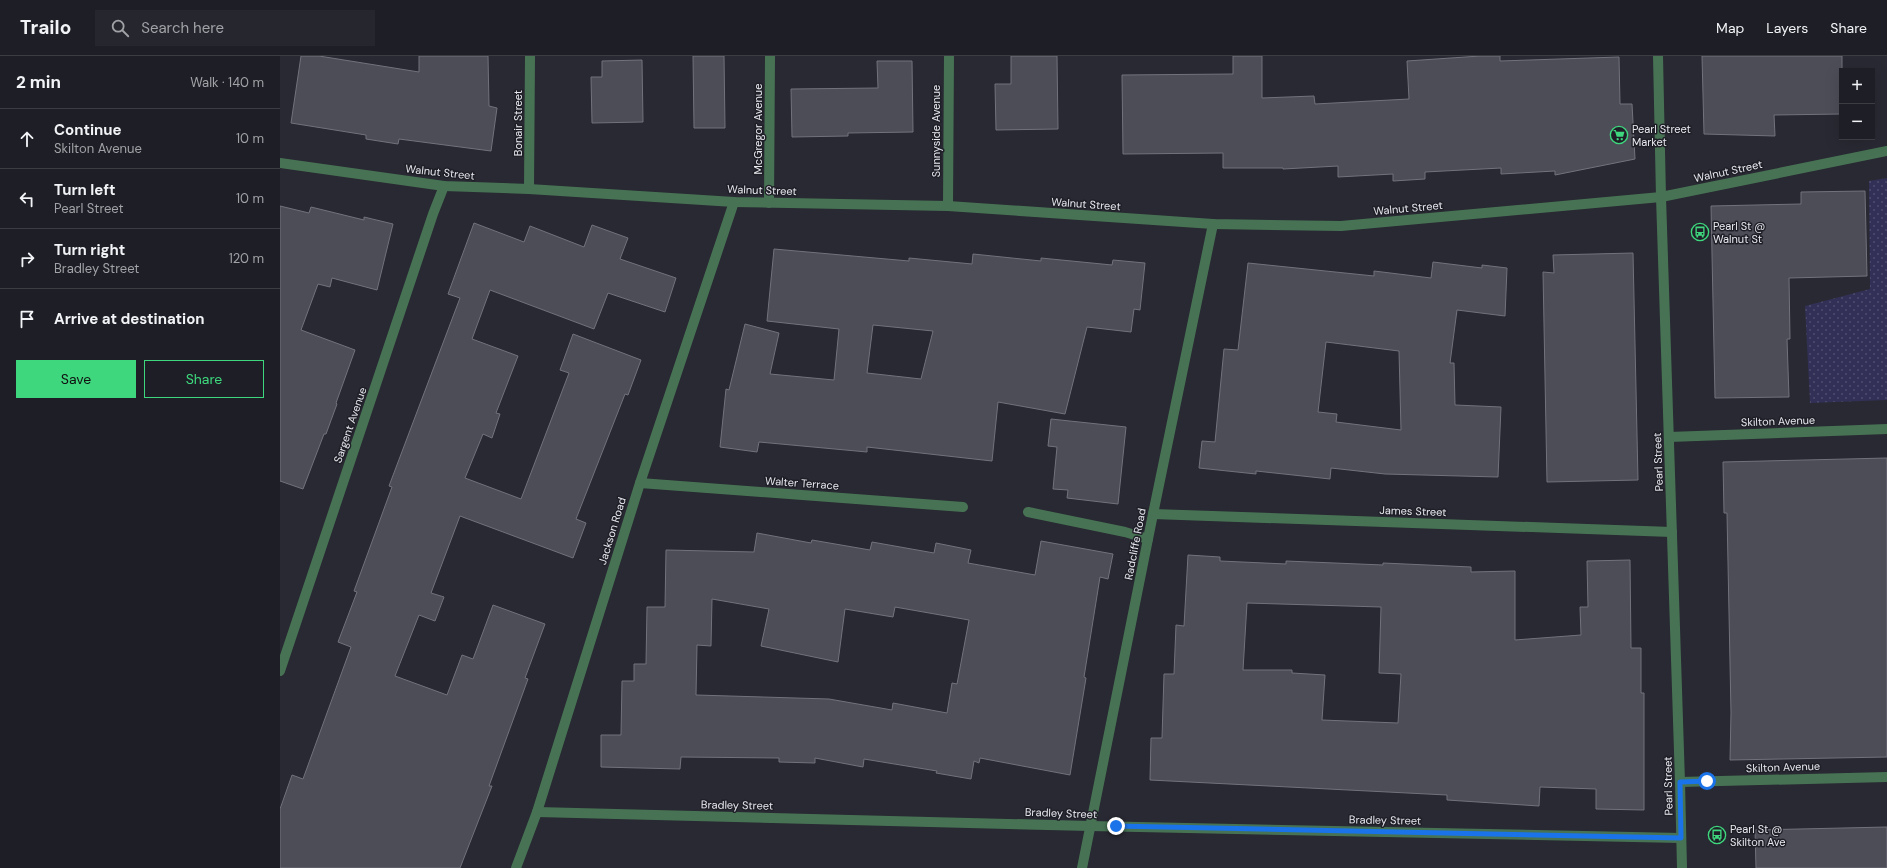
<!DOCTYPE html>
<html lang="en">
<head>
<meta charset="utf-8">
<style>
  :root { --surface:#1e1f26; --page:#26272e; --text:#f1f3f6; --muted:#a1a2a7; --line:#3c3d43; --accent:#3ed77d }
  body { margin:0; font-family:"DM Sans",sans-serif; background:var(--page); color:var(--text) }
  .controls { position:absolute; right:12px; top:12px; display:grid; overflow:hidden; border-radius:0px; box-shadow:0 4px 16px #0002 }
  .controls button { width:36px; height:36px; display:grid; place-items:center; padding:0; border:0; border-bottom:1px solid var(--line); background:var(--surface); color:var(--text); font:20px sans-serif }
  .stop { position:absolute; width:12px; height:12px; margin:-9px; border:3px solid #1a73e8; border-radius:50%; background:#fff }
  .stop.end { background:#1a73e8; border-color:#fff; box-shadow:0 1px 4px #0008 }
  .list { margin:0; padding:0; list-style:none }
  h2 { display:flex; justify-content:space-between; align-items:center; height:52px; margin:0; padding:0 16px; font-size:17px }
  h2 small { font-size:13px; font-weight:400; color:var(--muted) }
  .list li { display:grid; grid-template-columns:26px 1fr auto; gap:12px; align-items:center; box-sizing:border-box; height:60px; padding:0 16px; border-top:1px solid var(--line) }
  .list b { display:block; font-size:15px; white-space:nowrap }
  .list p { margin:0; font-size:13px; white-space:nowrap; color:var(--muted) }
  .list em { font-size:13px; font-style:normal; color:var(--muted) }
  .actions { display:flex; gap:8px; padding:12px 16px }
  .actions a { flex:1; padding:9px 0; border:1px solid var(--accent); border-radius:0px; text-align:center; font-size:14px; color:var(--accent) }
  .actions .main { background:var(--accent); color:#111 }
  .icon { flex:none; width:22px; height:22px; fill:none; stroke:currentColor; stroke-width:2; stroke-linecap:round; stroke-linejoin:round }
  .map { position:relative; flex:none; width:1607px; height:812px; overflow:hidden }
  header { display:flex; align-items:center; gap:24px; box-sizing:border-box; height:56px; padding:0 20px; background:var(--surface); border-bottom:1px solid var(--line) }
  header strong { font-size:19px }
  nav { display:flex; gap:22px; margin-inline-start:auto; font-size:14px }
  .search { width:280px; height:36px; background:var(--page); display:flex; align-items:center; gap:10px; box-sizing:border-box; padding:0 14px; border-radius:0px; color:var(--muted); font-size:15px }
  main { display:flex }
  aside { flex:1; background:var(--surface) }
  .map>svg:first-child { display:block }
</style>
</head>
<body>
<header>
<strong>Trailo</strong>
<div class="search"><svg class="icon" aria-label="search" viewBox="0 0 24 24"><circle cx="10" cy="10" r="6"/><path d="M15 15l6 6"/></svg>Search here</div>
<nav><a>Map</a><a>Layers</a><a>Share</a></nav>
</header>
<main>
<aside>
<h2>2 min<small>Walk · 140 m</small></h2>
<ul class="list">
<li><svg class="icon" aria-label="ahead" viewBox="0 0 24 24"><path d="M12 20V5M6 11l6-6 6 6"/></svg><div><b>Continue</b><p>Skilton Avenue</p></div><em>10 m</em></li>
<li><svg class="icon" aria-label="left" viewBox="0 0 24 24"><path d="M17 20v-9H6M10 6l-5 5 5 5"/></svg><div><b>Turn left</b><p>Pearl Street</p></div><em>10 m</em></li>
<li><svg class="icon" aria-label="right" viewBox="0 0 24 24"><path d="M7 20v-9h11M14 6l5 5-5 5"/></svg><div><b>Turn right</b><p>Bradley Street</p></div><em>120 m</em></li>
<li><svg class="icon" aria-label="arrive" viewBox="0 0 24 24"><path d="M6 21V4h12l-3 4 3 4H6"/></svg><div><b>Arrive at destination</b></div></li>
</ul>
<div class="actions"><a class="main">Save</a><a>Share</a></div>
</aside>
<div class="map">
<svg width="1607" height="812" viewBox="0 0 1607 812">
  <defs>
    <pattern id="green-dots" width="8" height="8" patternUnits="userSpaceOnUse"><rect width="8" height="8" fill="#323057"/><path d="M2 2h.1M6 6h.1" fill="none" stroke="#504e6f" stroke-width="1.8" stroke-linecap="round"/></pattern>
  </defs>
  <rect width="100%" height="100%" fill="#282932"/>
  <path fill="url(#green-dots)" d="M1607,122V344L1530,347L1525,250L1590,233L1589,125Z"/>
  <g fill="#4c4d57" stroke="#72727d" fill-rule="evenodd">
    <path d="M21,0H39L139,16V0H208L209,50L217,52L211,95L119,83L118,88L86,83V79L11,67Z"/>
    <path d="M413,0H444L445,72H414Z"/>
    <path d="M731,0H777L778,73L716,74L715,28H731Z"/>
    <path d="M953,0H982V42L1034,40L1035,48L1129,43L1127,5L1200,0H1220V5L1339,1L1340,48H1352L1355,103L1275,119V115L1221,118V112L1145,116V123L1113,125V118L1058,121V110L1003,113V112H943V97L843,98L842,19L953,18Z"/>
    <path d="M1422,0H1562V58L1494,59L1495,80L1424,78Z"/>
    <path d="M362,4L363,66L312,67L311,21H322V5Z"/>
    <path d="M597,5H632L633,76L568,77V80L512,81L511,33L598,32Z"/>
    <path d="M1585,135L1587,220L1509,222L1510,283H1507L1509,341L1435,342L1431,150L1521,148V136Z"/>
    <path d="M0,150L29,157L31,151L84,164V161L113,168L97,234L52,222L50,231L38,228L21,274L75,294L56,347L57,348L46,378H44L23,433L0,425Z"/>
    <path d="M194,167L244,186L250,170L304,191L312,169L348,182L340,203L396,222L385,256L328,237L314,273L210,234L192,283L238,300L216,357L220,358L212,382L203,378L185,422L241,443L289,317L280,314L293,278L361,304L348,339L345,338L296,463L306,467L293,502L180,460L151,537L164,541L155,565L139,559L115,620L167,639L182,599L193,603L213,549L265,568L245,622L248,623L209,730H212L180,812H0V753L12,719L23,723L71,591L58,586L77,536L74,535L112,431L109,430L180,242L168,238Z"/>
    <path d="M494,193L629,205V202L692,208L693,198L761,205V202L832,209L833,204L865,207L860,254L854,253L851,276L807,271L785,358L718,346L712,405L587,391V396L479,386L477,396L440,391L446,333L449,334L465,268L499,277L490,318L554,324L559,273L487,265ZM593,269L653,275L641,323L587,317Z"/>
    <path d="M1353,197L1358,424L1267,426L1263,216L1274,217L1273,199Z"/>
    <path d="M1153,206L1202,212V209L1227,212L1225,260L1177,254L1170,307H1174L1175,349L1221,351L1218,421L1105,418L1051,412L1050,423L976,415V418L919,412L922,385L935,386L944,293L958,294L968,207L1094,220V215L1151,222ZM1046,286L1119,295L1121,374L1056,366L1057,358L1038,356Z"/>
    <path d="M771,363L846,371L838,448L787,442L788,434L773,433L777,391L768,390Z"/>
    <path d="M1607,402V701L1450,704L1451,657L1447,457H1444L1443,406Z"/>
    <path d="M477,477L531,487L532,484L590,494L592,486L654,497L656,487L691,494L688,507L755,519L761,485L833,498L828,523L820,521L804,621L806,622L790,719L700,702L699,707L694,705L691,723L656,717L657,715L584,703L583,711L535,702V707L499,706V702L401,701L400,713L321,711V679H341L342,625H354V608H366L367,551H385L386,494L474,496ZM432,543L489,553L481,590L558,606L565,553L613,561L615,551L689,564L677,628L672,627L667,657L613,647L612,654L549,643L416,639L417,589L431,590Z"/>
    <path d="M908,499L940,501V505L1006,508V505L1103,509V507L1191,511V516L1235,515V584L1301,579L1300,551H1308L1307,505L1350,504L1351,592H1361V637H1364V754L1316,753V733L1260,731L1259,750L1167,744V739L870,724L871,682H882L884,618H894L896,569L904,570ZM967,547L1101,551L1099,617L1121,618L1118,667L1042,664L1045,619L1012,617V614H963Z"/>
    <path d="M1607,771V812H1476L1475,774Z"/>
  </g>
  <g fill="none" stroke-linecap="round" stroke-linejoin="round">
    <g stroke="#477354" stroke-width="10">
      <path d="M489,147L490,0"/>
      <path d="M748,456L845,476L868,483"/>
    </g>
    <g stroke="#477354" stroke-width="10">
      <path d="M0,107L164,130L249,133L454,146L668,150L933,168L1061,170L1381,141L1607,95"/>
      <path d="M249,133L250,0"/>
      <path d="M668,150L669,0"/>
      <path d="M1389,381L1607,373"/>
      <path d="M360,427L683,451"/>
      <path d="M873,458L1392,476"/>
      <path d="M0,615L153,158L164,130"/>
      <path d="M1400,726L1607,721"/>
      <path d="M257,756L810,770L1401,782"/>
      <path d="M236,812L257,756L360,427L454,146"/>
      <path d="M802,812L873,458L933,168"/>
    </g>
    <path stroke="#477354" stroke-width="10" d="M1378,0L1381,141L1400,726L1402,812"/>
  </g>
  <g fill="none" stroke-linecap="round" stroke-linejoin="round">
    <path stroke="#1a73e8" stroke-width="5" d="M836,770L1401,782L1400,726L1427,725"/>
  </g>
  <defs>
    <symbol id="supermarket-ring" viewBox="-11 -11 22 22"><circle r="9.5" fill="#1f1f28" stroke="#3ed77d" stroke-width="1.5"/><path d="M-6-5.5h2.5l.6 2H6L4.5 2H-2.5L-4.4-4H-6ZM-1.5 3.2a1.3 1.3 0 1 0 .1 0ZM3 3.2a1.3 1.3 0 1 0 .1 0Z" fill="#3ed77d"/></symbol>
    <symbol id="bus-ring" viewBox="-11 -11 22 22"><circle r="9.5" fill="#1f1f28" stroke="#3ed77d" stroke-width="1.5"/><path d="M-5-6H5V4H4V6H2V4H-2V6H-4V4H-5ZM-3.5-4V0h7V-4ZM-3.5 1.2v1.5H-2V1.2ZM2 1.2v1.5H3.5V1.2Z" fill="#3ed77d"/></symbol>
  </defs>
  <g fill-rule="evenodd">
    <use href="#supermarket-ring" x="1329" y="69" width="20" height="20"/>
    <use href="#bus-ring" x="1410" y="166" width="20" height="20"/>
    <use href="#bus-ring" x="1427" y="769" width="20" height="20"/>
  </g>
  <g text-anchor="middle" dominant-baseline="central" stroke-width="3" stroke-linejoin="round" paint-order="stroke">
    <g font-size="11" fill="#e8e9ef" stroke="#1f1f28">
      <text transform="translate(238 67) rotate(-90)">Bonair Street</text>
      <text transform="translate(478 73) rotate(-90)">McGregor Avenue</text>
      <text transform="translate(656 75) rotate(-90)">Sunnyside Avenue</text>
      <text transform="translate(1448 115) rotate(-12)">Walnut Street</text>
      <text transform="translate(160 116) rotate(6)">Walnut Street</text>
      <text transform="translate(482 134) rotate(2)">Walnut Street</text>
      <text transform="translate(806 148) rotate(4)">Walnut Street</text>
      <text transform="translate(1128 152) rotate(-5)">Walnut Street</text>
      <text transform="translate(1498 365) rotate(-2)">Skilton Avenue</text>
      <text transform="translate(70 369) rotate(-71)">Sargent Avenue</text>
      <text transform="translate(1378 406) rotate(-92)">Pearl Street</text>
      <text transform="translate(522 427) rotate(4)">Walter Terrace</text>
      <text transform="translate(1133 455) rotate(2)">James Street</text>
      <text transform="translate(332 475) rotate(-73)">Jackson Road</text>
      <text transform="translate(855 488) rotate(-79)">Radcliffe Road</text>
      <text transform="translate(1503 711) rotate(-2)">Skilton Avenue</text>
      <text transform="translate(1388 730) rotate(-91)">Pearl Street</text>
      <text transform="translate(457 749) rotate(1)">Bradley Street</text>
      <text transform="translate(781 757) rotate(2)">Bradley Street</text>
      <text transform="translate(1105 764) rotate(1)">Bradley Street</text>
    </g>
    <g font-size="11" fill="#e8e9ef" stroke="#1f1f28" text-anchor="start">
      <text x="1352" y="73">Pearl Street<tspan x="1352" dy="13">Market</tspan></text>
      <text x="1433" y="170">Pearl St @<tspan x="1433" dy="13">Walnut St</tspan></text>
      <text x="1450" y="773">Pearl St @<tspan x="1450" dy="13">Skilton Ave</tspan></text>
    </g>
  </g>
</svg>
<div class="controls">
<button>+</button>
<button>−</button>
</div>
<div class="stop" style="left:1427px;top:725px"></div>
<div class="stop end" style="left:836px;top:770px"></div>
</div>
</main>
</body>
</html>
